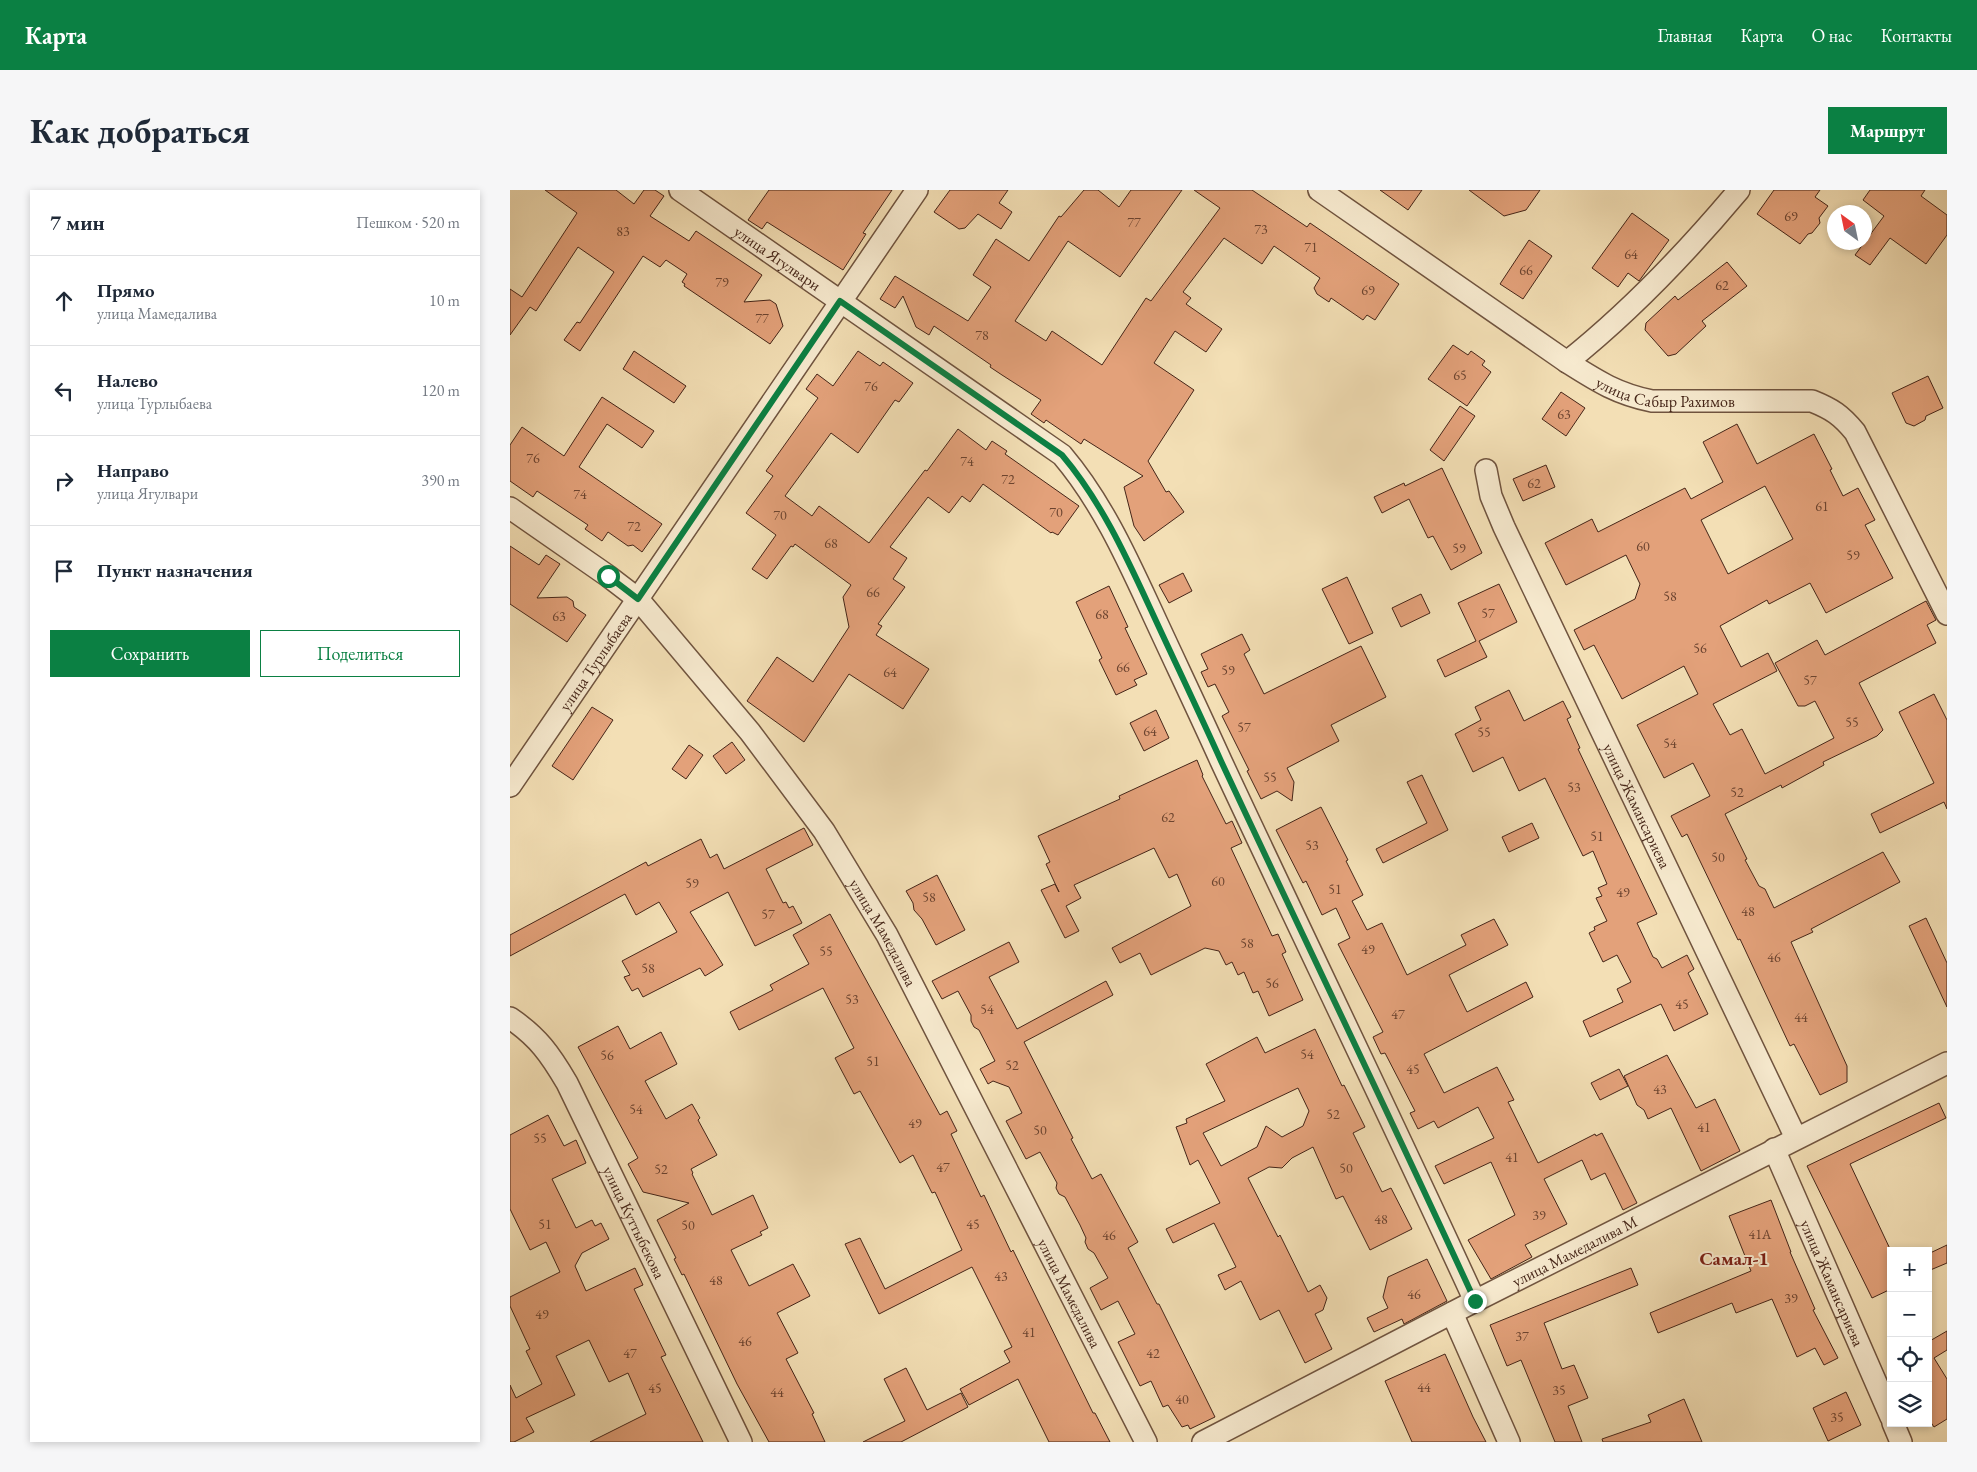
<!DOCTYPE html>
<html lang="ru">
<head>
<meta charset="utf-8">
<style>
  :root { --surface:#fff; --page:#f6f6f7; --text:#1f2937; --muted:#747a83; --line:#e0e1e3; --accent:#0b8043 }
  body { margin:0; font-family:"EB Garamond",serif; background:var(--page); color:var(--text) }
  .controls { position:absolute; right:15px; bottom:15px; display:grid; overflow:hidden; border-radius:0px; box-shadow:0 2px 8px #0003 }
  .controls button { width:45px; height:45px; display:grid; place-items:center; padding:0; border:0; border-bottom:1px solid var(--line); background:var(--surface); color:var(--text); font:25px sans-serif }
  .compass { position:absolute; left:1317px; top:15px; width:45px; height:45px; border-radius:50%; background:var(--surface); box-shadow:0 2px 8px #0003; rotate:327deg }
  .stop { position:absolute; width:15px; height:15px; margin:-11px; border:4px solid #0b8043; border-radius:50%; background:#fff }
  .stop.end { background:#0b8043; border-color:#fff; box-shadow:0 1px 5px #0008 }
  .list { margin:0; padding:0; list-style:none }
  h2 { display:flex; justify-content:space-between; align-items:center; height:65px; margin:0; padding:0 20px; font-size:21px }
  h2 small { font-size:16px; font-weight:400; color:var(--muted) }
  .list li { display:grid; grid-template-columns:32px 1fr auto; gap:15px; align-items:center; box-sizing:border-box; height:90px; padding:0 20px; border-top:1px solid var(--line) }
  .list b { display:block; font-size:19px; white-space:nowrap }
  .list p { margin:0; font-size:16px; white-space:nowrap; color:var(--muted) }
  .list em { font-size:16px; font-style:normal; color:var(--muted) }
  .actions { display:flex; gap:10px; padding:15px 20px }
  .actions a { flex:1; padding:11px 0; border:1px solid var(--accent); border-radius:0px; text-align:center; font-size:18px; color:var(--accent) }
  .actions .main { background:var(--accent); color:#fff }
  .icon { flex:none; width:28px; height:28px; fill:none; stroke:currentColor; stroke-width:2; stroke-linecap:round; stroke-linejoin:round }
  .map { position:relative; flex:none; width:1437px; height:1252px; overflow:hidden; border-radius:0px }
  header { display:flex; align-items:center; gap:30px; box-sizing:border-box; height:70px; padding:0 25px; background:var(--accent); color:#fff }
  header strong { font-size:24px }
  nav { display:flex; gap:28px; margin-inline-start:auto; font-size:18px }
  .intro { display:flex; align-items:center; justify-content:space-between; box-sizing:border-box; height:120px; padding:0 30px }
  h1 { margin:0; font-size:35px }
  .button { padding:12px 22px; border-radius:0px; background:var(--accent); color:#fff; font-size:18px; font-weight:700 }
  main { display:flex; gap:30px; padding:0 30px }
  aside { flex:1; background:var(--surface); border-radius:0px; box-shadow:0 2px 8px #0003 }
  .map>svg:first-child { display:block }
</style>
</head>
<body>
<header>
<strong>Карта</strong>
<nav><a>Главная</a><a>Карта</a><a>О нас</a><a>Контакты</a></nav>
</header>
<div class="intro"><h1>Как добраться</h1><a class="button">Маршрут</a></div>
<main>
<aside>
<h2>7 мин<small>Пешком · 520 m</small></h2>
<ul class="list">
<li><svg class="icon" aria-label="ahead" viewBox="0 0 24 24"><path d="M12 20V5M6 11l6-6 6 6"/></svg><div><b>Прямо</b><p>улица Мамедалива</p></div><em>10 m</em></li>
<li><svg class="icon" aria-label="left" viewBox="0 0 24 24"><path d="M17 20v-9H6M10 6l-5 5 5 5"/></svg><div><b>Налево</b><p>улица Турлыбаева</p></div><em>120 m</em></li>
<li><svg class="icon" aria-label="right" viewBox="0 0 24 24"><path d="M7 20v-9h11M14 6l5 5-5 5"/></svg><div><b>Направо</b><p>улица Ягулвари</p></div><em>390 m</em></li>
<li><svg class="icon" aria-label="arrive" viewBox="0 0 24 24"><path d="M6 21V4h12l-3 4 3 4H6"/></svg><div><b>Пункт назначения</b></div></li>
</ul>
<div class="actions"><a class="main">Сохранить</a><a>Поделиться</a></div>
</aside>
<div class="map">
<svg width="1437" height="1252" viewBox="0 0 1437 1252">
  <rect width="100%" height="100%" fill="#f3dfb5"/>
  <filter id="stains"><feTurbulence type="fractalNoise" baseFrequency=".004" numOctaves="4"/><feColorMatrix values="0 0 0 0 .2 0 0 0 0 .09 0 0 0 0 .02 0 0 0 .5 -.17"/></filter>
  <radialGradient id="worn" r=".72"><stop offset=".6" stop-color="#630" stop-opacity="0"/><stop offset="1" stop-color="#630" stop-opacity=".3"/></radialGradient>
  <g fill="#e3a17a" stroke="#452518" fill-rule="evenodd">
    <path d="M35,0H106L124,14L134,0H145L154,6L140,26L179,51L186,41L252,85L234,112L260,110L266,114L273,136L260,154L174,96L175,94L172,92L177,84L156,70L150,77L133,66L70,161L54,150L67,132L70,133L104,82L68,57L26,121L20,117L0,145V99L12,107L67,23Z"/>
    <path d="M259,0H382L353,43L356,44L333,80L257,32L252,39L238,30Z"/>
    <path d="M440,0H498L489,13L502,22L491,39L468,24L455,38L449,39L424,22Z"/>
    <path d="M574,0H588L609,17L621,0H672L610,87L558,51L505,131L536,151L542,141L592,175L636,108L641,111L710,18L684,0H742L797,37L800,33L889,94L865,130L857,125L853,130L821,108L819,112L807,104L804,98L810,88L764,56L752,74L714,48L673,102L681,108L676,114L712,139L696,162L665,141L644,173L684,200L638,271L656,302L659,301L674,322L634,351L624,336L614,297L633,286L574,249L571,254L536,230L534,233L521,224L531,210L492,185L480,177L481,175L424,136L419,145L406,137L393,106L385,118L370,109L385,86L458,131L481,97L463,85L486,49L519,71L549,26L551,27Z"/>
    <path d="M870,0H912L898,20Z"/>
    <path d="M959,0H1030L1016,20L994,26Z"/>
    <path d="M1264,0H1310L1305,7L1318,16L1309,28L1310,33L1302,43L1298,44L1290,54L1247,24Z"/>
    <path d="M1360,0H1415L1411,6L1437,25V45L1416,74L1380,48L1360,75L1345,65L1374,26L1353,10Z"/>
    <path d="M1122,23L1159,50L1129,91L1118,83L1108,97L1082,78Z"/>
    <path d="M1019,50L1042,66L1013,109L990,94Z"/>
    <path d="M1217,72L1237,96L1192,131L1196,136L1166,164L1158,166L1135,140L1136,133L1165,106L1168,110Z"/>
    <path d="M943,155L958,165L961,161L975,171L972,175L981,182L957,216L918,189Z"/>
    <path d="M124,161L176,196L164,213L113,179Z"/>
    <path d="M348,161L370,176L373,172L403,193L389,212L385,210L348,263L321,243L275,306L302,326L309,316L359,353L415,280L417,281L448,239L476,260L482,251L497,261L495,264L569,316L548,345L542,342L541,343L473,294L460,312L452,306L439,323L418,307L380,357L397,368L383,389L395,397L368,434L372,436L366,445L419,479L393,519L339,484L294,552L237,511L267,467L303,492L339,437L333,407L341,395L285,354L283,357L281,356L257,389L242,379L266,345L236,323L263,286L256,281L308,208L296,199L307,184L323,196Z"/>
    <path d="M1418,186L1433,218L1416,226L1415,230L1404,236L1396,233L1382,203Z"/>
    <path d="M1051,202L1075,218L1056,246L1032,229Z"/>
    <path d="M92,207L144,241L132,258L97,234L69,277L152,334L132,362L123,355L118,356L98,342L92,351L75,339L78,335L27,301L23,307L0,291V255L12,237L54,266Z"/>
    <path d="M950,216L965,226L934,271L920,260Z"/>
    <path d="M1227,234L1247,274L1304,244L1322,279L1320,280L1333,306L1348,298L1365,330L1355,335L1383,388L1316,423L1300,393L1259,414L1257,410L1210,436L1231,477L1258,463L1267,481L1203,514L1220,545L1232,539L1255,584L1324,548L1305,511L1295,516H1288L1265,473L1307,450L1315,465L1416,411L1426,430L1417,435L1426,453L1349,493L1373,540L1367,546L1313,572L1314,575L1272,598L1271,595L1215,624L1237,669L1235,670L1249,696L1255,699L1264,718L1373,662L1390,692L1301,739L1303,742L1281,752L1337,876V892L1310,905L1284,854L1280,856L1230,749L1228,750L1177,644L1172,647L1161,626L1200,606L1183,573L1154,588L1127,535L1188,504L1174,476L1112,509L1084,455L1074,460L1064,440L1125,409L1130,394L1116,365L1056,395L1035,353L1082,329L1088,342L1175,298L1181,309L1213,292L1193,252ZM1255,296L1283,349L1218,384L1191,330Z"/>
    <path d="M1036,275L1045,297L1013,311L1003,289Z"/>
    <path d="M932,278L972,363L941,380L923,346L918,348L899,309L872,323L864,307L894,293L895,296Z"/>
    <path d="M0,356L29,375L36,365L50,374L27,408L57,407L63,411L64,417L76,425L57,452L0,414Z"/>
    <path d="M673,383L682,401L659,413L649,395Z"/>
    <path d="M837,387L863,443L839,454L812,399Z"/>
    <path d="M989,394L1007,432L969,451L977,467L935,487L927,470L966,451L948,413Z"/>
    <path d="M599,396L618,437L615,438L637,484L624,490L627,495L606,505L589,470L592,468L566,412Z"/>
    <path d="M911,404L920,423L891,437L882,418Z"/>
    <path d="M732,444L740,460L734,464L754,504L851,456L876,507L821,535L829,551L777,578L784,592L782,611L767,601L751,609L737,581L739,580L712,526L719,522L705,494L698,497L691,482L698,479L691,464Z"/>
    <path d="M999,500L1014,531L1053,511L1061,527L1057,529L1070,558L1068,559L1147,724L1127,733L1143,767L1147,769L1152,778L1177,765L1184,779L1178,783L1198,824L1164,841L1151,814L1080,847L1073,831L1113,812L1107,799L1121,792L1107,765L1093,772L1079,743L1085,740L1084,737L1097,731L1086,708L1092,706L1088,698L1097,694L1083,661L1073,666L1035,588L1009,601L993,567L963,582L945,544L971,530L965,517Z"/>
    <path d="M1424,504L1437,530V619L1434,612L1370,643L1361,624L1424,593L1389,522Z"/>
    <path d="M82,517L103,530L63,590L42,576Z"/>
    <path d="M646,520L659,548L634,561L620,533Z"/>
    <path d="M222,552L235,570L216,584L203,566Z"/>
    <path d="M179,555L193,565L176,589L162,579Z"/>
    <path d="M687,570L693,585L692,586L716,634L722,631L732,653L721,658L762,746L768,744L776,762L772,764L793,810L759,826L748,801L743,803L734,782L728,785L722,772L716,775L709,761L695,758L641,785L630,763L610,773L602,758L681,716L667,684L659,688L644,658L564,695L571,708L556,716L569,741L555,748L531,700L545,694L549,702L536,674L540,672L528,646L610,609L609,606Z"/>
    <path d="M912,585L938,640L873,673L866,659L917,633L897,592Z"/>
    <path d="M811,617L838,670L836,671L853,705L842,711L857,740L872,733L897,785L956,755L951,745L984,729L998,755L939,785L957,822L1016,792L1023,807L914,864L934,903L987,877L1004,910L998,912L1028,973L1085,944L1086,946L1092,943L1127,1013L1113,1020L1095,983L1081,990L1072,970L1034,989L1057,1034L1015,1055L1022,1067L981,1089L958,1050L1005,1025L981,972L934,994L925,976L984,948L968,917L928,938L924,931L908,939L900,923L905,921L875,863L871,864L863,847L873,842L828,754L840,748L826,718L812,725L796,691L793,693L766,640Z"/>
    <path d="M1022,633L1029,648L999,662L992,647Z"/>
    <path d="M294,638L303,655L256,679L273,713L276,712L279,718L283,716L292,733L245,756L218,702L180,722L213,775L195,786L190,778L133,807L128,798L122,801L114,787L120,785L112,771L167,742L149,712L126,725L115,704L0,766V745L136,672L138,676L191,649L200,668L207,664L214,679Z"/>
    <path d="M427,685L455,740L426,755L412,729L404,720L403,713L396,701Z"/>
    <path d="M320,724L430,925L437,921L447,941L441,944L471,1007L474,1005L501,1062L503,1060L583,1223H585L600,1252H539L508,1189L459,1215L450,1199L500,1172L494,1161L502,1157L462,1077L369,1124L335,1054L350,1048L375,1099L452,1060L425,1002L422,1003L403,965L390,973L350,901L344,904L325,868L344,858L313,798L229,840L220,822L263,800L260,795L299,774L283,745Z"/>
    <path d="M1416,728L1437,773V817L1399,736Z"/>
    <path d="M499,752L509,772L479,787L507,839L596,791L603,805L514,852L563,948L561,949L582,989L591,984L628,1052L618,1058L647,1114H649L705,1227L680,1239L678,1235L672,1237L658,1215L653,1217L641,1191L630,1196L608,1152L625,1144L608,1111L591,1120L580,1098L598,1088L584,1063L578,1059L575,1052L576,1048L570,1035L555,1007L549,1004L546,998L547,993L530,962L516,969L496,931L512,923L499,897L483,891L478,894L470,879L485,871L469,840L464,837L461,831V825L448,801L432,809L422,791Z"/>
    <path d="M108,836L120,859L151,842L167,874L135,891L156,929L182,914L190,928L188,930L207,965L181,979L183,983L182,984L202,1025L243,1005L258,1038L250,1042L252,1045L221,1060L239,1096L283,1074L300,1106L267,1123L288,1163L276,1169L304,1223L302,1224L315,1252H259L227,1194L174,1084L172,1085L164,1069L166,1068L147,1030L179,1013L133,1002L118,974L128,968L68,857Z"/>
    <path d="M805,839L832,896L834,895L855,937L843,943L872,1002L881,998L902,1039L860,1060L833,1006L826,1009L803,957L782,968L772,978L759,977L738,988L768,1047L770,1045L798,1102L810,1095L817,1108L813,1120L805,1124L822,1159L795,1173L769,1120L750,1130L731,1091L715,1100L708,1085L726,1077L704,1033L663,1053L656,1039L710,1013L688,970L680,975L666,937L677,933L676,929L715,911L696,874L747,847L755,863ZM788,898L799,921L793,936L772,947L756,936L747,957L711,976L693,943Z"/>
    <path d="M1157,865L1186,918L1205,909L1230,961L1191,981L1161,918L1138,929L1134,920L1127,915L1114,886Z"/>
    <path d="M1109,879L1118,896L1090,910L1081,893Z"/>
    <path d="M1429,913L1436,928L1340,974L1381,1061V1099L1362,1108L1297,976Z"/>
    <path d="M38,925L54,956L66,950L76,973L42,989L66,1038L82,1030L85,1036L91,1033L99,1049L72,1063L65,1076L76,1101L125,1078L133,1095L124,1099L156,1165L151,1167L193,1252H80L136,1224L118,1183L99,1192L79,1150L46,1166L65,1205L16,1228L24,1242L4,1252H0V1195L6,1208L32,1194L16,1161L20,1159L0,1116V1107L50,1082L36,1052L20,1060L0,1019V945Z"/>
    <path d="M1261,1010L1281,1062H1280L1305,1119L1303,1120L1328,1168L1314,1175L1305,1158L1287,1167L1262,1109L1226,1123L1222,1113L1148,1143L1140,1123L1241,1081L1219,1026Z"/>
    <path d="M1437,1055V1073L1418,1081V1064Z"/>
    <path d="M917,1069L937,1111L894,1134L892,1129L864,1142L857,1128L878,1118L873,1107L878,1087Z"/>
    <path d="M1121,1078L1128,1095L1034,1133L1052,1179L1064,1175L1078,1208L1058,1216L1072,1252H1045L1011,1170L997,1176L980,1135Z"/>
    <path d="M1437,1141V1160L1424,1168L1437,1189V1229L1424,1237L1418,1228V1152Z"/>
    <path d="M935,1164L963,1227L976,1252H902L875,1191Z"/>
    <path d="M396,1178L417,1220L451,1203L458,1217L391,1252H353L395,1231L374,1189Z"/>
    <path d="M1336,1202L1351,1235L1318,1251L1303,1218Z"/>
    <path d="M1174,1209L1192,1252H1093L1092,1249L1141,1232L1138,1225Z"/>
  </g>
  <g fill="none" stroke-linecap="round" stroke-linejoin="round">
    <defs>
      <g id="minor">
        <path id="s1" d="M170,0L552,265C591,311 616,366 641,420C664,470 688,520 711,571C795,751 882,930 965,1111"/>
        <path id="s2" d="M809,0L1057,172C1087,191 1107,204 1142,211H1302C1322,219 1331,225 1345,242L1437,424"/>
        <path d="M1057,172C1121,121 1177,62 1229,0"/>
        <path id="s3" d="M976,280L981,306L994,337L1286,948"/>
        <path id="s4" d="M0,318L98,386L128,409L240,542L314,641L377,745L636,1252"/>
        <path id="s5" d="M0,596L407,0"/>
        <path id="s6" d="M0,828C28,847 40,864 57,893L231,1252"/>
        <path id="s7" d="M1264,959L1381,1227"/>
        <path d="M942,1123L999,1252"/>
        <path d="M1383,1233L1391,1252"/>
        <path id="s8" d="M693,1252L965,1111L1437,873"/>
      </g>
    </defs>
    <use href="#minor" stroke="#70543f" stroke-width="24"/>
    <use href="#minor" stroke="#f7eacf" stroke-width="21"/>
  </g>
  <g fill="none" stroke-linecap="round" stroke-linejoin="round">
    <path stroke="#0b8043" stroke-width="6" d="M98,386L128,409L330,111L552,265C591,311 616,366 641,420C664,470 688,520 711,571C795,751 882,930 965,1111"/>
  </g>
  <g text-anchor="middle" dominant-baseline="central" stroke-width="4" stroke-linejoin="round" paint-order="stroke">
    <g font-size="14" fill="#6c4430">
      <text x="1281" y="26">69</text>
      <text x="624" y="32">77</text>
      <text x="751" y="39">73</text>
      <text x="113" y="41">83</text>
      <text x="801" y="57">71</text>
      <text x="1121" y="64">64</text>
      <text x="1016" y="80">66</text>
      <text x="212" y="92">79</text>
      <text x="1212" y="95">62</text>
      <text x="858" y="100">69</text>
      <text x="252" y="128">77</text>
      <text x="472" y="145">78</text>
      <text x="950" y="185">65</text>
      <text x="361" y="196">76</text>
      <text x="1054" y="224">63</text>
      <text x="23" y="268">76</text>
      <text x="457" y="271">74</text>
      <text x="498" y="289">72</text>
      <text x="1024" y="293">62</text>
      <text x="70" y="304">74</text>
      <text x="1312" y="316">61</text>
      <text x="546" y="322">70</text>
      <text x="270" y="325">70</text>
      <text x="124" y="336">72</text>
      <text x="321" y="353">68</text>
      <text x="1133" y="356">60</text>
      <text x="949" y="358">59</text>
      <text x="1343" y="365">59</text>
      <text x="363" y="402">66</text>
      <text x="1160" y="406">58</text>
      <text x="978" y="423">57</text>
      <text x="592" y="424">68</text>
      <text x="49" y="426">63</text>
      <text x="1190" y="458">56</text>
      <text x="613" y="477">66</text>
      <text x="718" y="480">59</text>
      <text x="380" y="482">64</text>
      <text x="1300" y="490">57</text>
      <text x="1342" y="532">55</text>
      <text x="734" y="537">57</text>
      <text x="640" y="541">64</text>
      <text x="974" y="542">55</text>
      <text x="1160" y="553">54</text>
      <text x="760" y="587">55</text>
      <text x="1064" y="597">53</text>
      <text x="1227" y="602">52</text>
      <text x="658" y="627">62</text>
      <text x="1087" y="646">51</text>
      <text x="802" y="655">53</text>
      <text x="1208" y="667">50</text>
      <text x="708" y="691">60</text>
      <text x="182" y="693">59</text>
      <text x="825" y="699">51</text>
      <text x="1113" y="702">49</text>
      <text x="419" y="707">58</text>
      <text x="1238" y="721">48</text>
      <text x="258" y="724">57</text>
      <text x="737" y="753">58</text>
      <text x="858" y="759">49</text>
      <text x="316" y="761">55</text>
      <text x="1264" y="767">46</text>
      <text x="138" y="778">58</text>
      <text x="762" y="793">56</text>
      <text x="342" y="809">53</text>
      <text x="1172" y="814">45</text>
      <text x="477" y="819">54</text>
      <text x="888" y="824">47</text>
      <text x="1291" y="827">44</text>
      <text x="797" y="864">54</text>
      <text x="97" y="865">56</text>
      <text x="363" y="871">51</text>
      <text x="502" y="875">52</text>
      <text x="903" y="879">45</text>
      <text x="1150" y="899">43</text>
      <text x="126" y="919">54</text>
      <text x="823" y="924">52</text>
      <text x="405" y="933">49</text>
      <text x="1194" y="937">41</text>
      <text x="530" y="940">50</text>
      <text x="30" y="948">55</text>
      <text x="1002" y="967">41</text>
      <text x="433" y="977">47</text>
      <text x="836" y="978">50</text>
      <text x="151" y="979">52</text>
      <text x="1029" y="1025">39</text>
      <text x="871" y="1029">48</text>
      <text x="35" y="1034">51</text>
      <text x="463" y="1034">45</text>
      <text x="178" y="1035">50</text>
      <text x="1250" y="1044">41А</text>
      <text x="599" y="1045">46</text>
      <text x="491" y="1086">43</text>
      <text x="206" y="1090">48</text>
      <text x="904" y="1104">46</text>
      <text x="1281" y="1108">39</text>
      <text x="32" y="1124">49</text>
      <text x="519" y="1142">41</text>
      <text x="1012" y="1146">37</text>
      <text x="235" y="1151">46</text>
      <text x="120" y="1163">47</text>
      <text x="643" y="1163">42</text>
      <text x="914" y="1197">44</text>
      <text x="145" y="1198">45</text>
      <text x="1049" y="1200">35</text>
      <text x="267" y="1202">44</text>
      <text x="672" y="1209">40</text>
      <text x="1327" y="1227">35</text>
    </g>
    <g font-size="16" fill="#452518" stroke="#f7eacf">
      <text stroke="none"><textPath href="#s1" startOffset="119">улица Ягулвари</textPath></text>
      <text stroke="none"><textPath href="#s2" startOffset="408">улица Сабыр Рахимов</textPath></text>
      <text stroke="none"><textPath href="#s5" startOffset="151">улица Турлыбаева</textPath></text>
      <text stroke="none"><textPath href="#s3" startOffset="369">улица Жамансариева</textPath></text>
      <text stroke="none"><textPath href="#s4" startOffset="572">улица Мамедалива</textPath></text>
      <text stroke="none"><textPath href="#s6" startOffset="242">улица Куттыбекова</textPath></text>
      <text stroke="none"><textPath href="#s8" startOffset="418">улица Мамедалива М</textPath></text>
      <text stroke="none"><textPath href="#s7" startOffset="146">улица Жамансариева</textPath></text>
      <text stroke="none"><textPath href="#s4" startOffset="978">улица Мамедалива</textPath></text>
    </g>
    <g font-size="19" font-weight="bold" fill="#7a1f14" stroke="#f7eacf">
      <text x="1224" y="1068">Самал-1</text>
    </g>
  </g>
  <rect width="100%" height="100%" filter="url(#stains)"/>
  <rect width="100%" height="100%" fill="url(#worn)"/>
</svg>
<div class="controls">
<button>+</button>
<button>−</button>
<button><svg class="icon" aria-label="locate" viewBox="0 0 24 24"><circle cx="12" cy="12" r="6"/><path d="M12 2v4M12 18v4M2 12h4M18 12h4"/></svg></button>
<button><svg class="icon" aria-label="layers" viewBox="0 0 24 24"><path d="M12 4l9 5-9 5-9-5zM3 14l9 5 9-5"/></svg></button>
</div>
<svg class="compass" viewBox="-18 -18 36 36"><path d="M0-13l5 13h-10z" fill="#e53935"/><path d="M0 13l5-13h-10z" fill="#747a83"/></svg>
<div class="stop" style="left:98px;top:386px"></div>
<div class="stop end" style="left:965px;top:1111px"></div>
</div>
</main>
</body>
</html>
